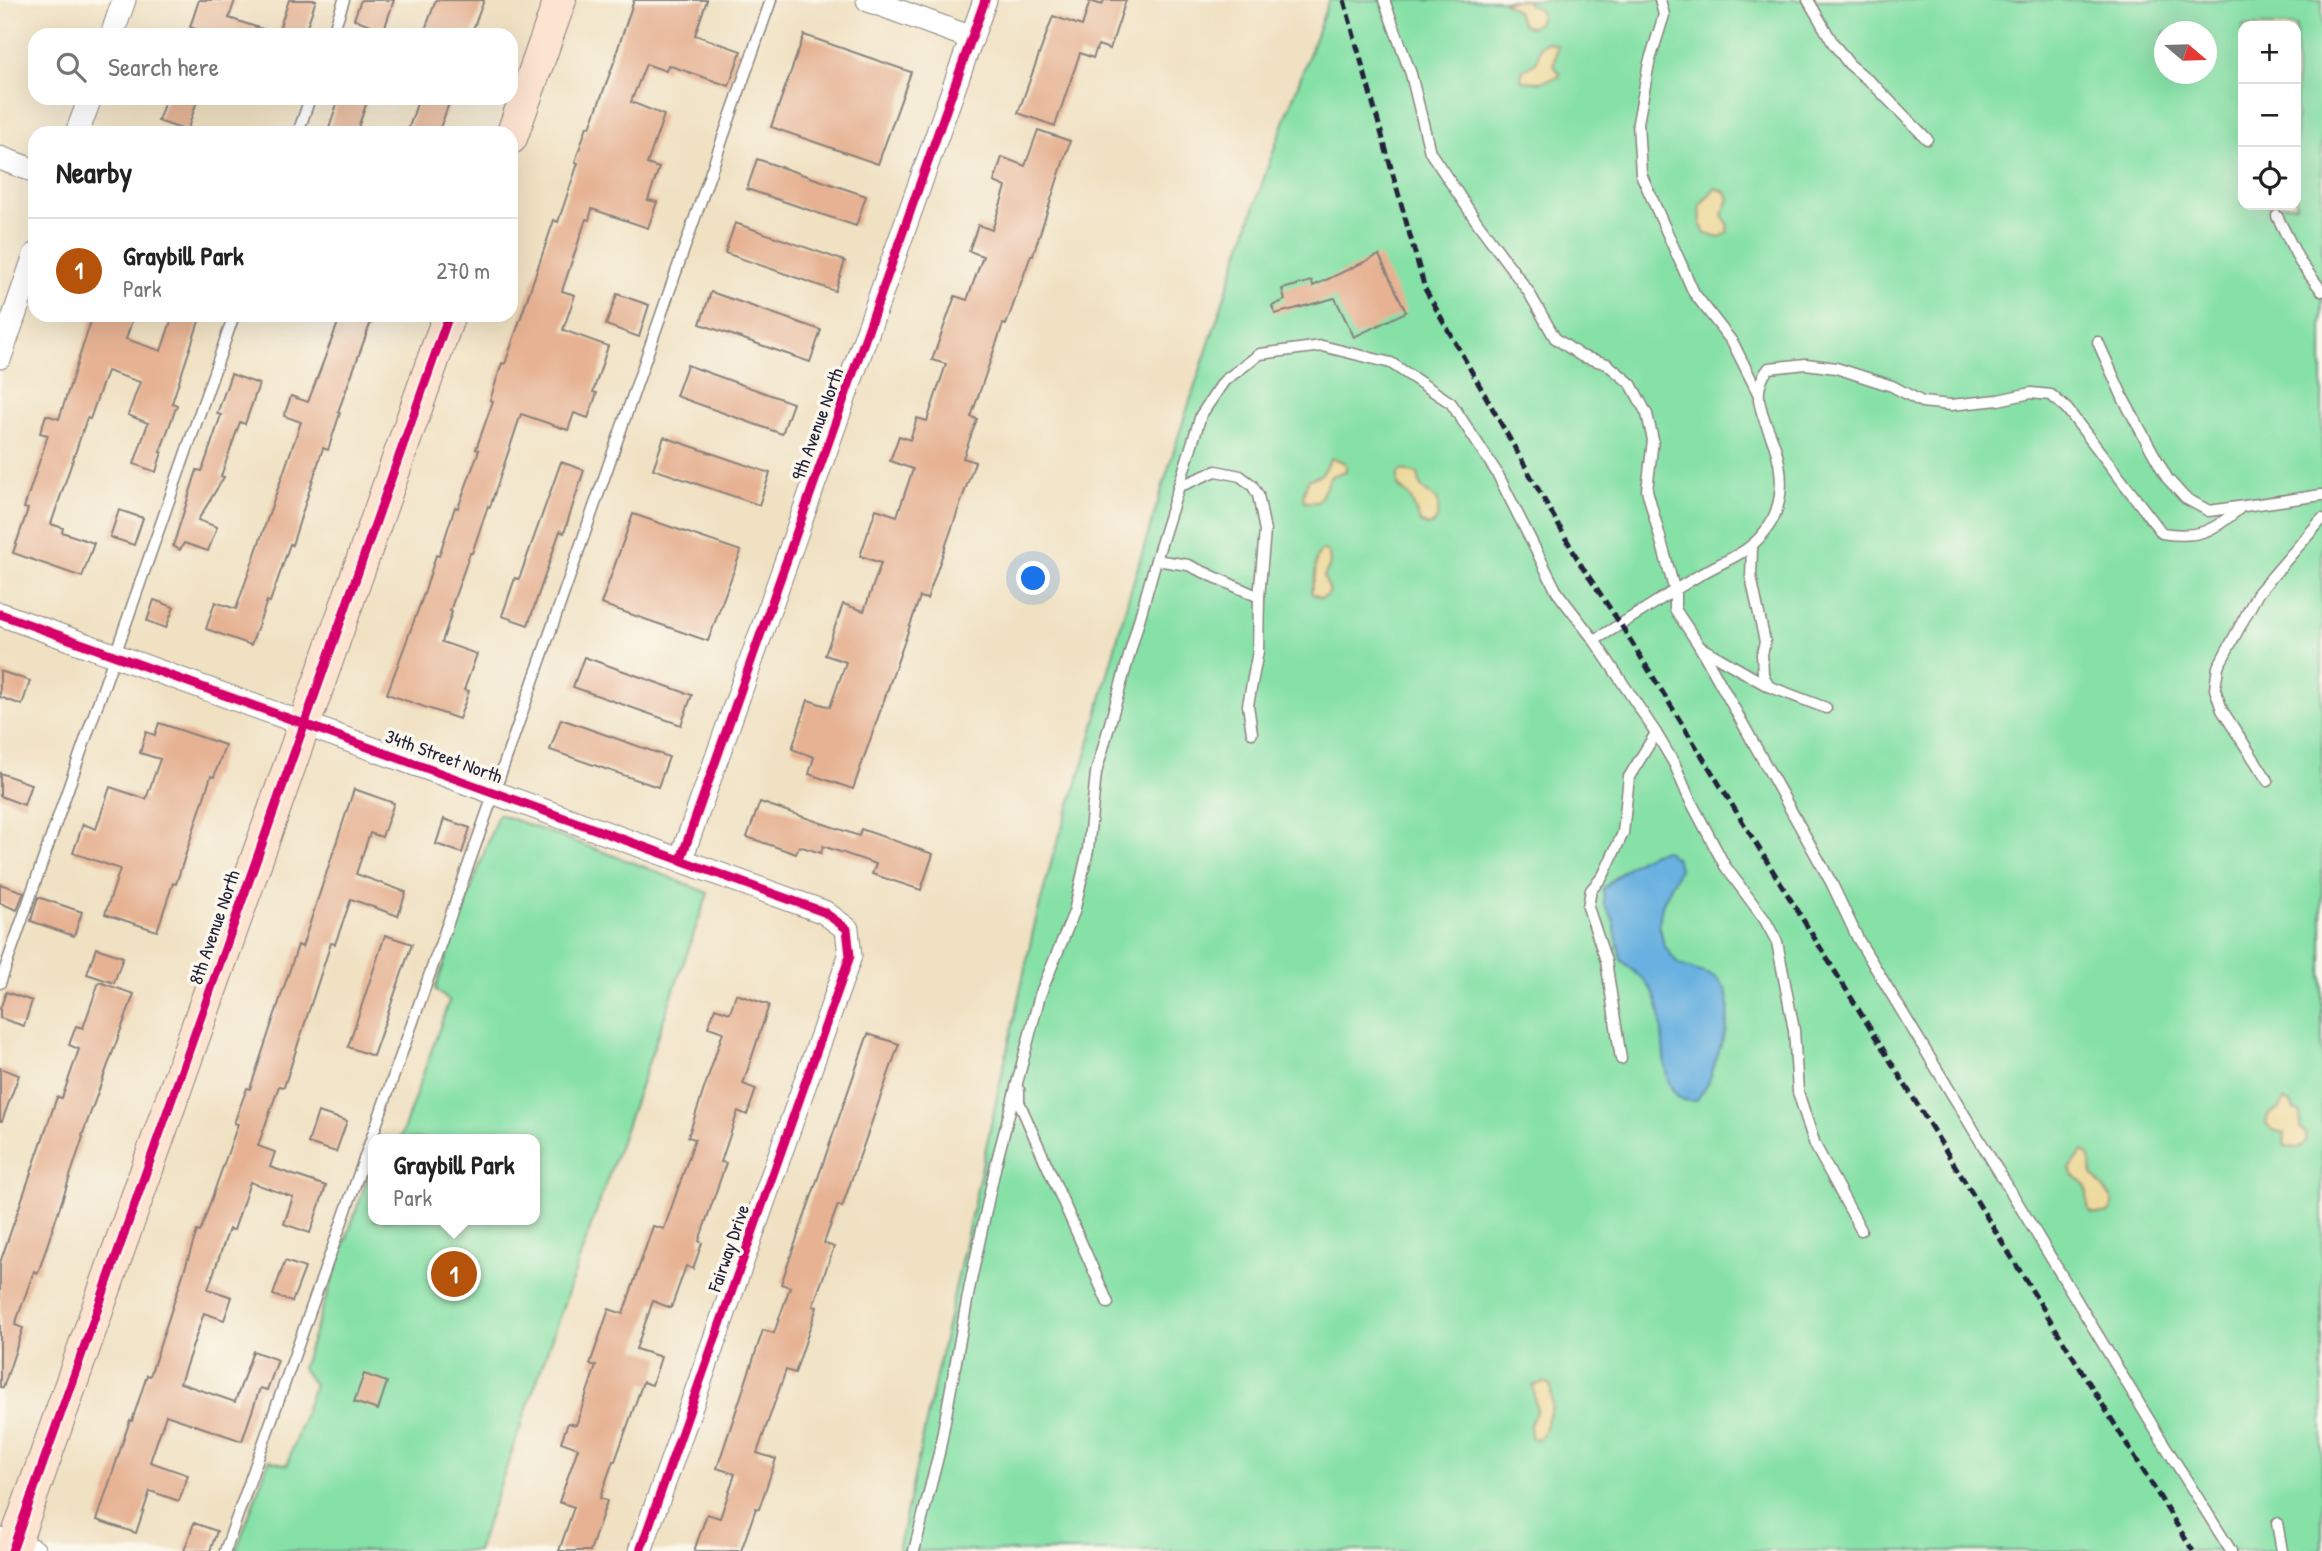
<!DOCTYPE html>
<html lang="en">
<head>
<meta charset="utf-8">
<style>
  :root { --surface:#fff; --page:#f6f6f6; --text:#222; --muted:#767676; --line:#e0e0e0; --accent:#b45309 }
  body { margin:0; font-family:"Patrick Hand",sans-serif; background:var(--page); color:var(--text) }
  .controls { position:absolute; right:21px; top:21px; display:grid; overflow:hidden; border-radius:14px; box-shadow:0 7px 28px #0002 }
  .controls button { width:63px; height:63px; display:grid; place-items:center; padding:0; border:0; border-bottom:2px solid var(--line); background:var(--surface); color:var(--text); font:35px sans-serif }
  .compass { position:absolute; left:2154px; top:21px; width:63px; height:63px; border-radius:50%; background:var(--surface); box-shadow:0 7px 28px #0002; rotate:109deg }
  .you { position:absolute; left:1034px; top:579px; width:24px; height:24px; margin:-18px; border:5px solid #fff; border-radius:50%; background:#1a73e8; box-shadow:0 0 0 10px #1a73e833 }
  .badge { display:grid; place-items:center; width:46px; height:46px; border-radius:50%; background:var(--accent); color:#fff; font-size:23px; font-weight:700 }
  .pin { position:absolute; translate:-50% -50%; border:4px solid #fff; box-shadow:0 2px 7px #0006 }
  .popup { position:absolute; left:368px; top:1134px; width:172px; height:91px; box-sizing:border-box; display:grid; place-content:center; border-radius:14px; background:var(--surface); filter:drop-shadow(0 2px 5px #0005); font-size:23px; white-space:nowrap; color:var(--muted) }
  .popup b { font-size:26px; color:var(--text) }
  .popup::after { content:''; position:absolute; left:50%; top:100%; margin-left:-14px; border:14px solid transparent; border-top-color:var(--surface) }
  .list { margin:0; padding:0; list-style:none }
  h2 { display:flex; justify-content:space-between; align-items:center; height:91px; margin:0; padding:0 28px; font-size:30px }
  h2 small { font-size:23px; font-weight:400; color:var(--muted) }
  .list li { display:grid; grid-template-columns:46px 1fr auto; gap:21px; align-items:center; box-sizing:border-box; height:105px; padding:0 28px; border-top:2px solid var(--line) }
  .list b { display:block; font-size:26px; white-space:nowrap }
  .list p { margin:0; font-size:23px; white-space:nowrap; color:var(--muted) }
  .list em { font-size:23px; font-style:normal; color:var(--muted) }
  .icon { flex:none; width:38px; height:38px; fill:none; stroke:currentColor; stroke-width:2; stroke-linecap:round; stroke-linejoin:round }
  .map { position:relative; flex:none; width:2322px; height:1551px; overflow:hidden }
  .search { position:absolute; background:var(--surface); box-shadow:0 7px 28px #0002; left:28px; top:28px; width:490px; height:77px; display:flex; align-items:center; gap:18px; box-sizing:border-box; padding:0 24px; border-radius:21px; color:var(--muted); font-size:26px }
  .panel { position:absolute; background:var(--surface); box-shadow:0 7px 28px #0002; left:28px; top:126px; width:490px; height:196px; border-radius:21px }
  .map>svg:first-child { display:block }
</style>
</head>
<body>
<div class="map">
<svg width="2322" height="1551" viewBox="0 0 2322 1551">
  <rect width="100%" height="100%" fill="#fbf7ec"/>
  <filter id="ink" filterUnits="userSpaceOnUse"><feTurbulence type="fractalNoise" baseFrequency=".0143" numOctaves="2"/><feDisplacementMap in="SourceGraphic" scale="14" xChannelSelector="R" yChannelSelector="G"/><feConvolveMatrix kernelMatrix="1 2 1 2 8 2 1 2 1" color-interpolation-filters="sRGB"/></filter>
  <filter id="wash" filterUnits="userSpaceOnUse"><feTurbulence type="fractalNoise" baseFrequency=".00686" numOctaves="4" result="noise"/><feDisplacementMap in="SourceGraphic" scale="28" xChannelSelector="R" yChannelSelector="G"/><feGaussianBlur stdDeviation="1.57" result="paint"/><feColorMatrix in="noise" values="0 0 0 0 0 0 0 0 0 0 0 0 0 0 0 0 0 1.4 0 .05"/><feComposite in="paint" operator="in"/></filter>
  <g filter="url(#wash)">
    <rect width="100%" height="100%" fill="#f0e1c2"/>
    <g fill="#86e1a7" stroke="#548271" stroke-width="2" fill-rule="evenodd">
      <path d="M1329,0H2322V1551H898L1034,927L1053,856L1087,752L1128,599L1179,434L1267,169ZM2243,26H2296V205H2243ZM2164,32H2206V74H2164Z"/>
      <path d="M498,814L642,866L708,893L477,1551H236L269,1460L287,1465L314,1385L302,1368L367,1179L373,1178L374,1220H534V1139H400L449,1001L435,989Z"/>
    </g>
    <g fill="#eeda9e" stroke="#887e6c" stroke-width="2">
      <path d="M1527,0L1528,4L1537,8L1541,14L1539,22L1532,27C1521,27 1520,20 1517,11L1503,1Z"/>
      <path d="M1546,42L1557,45L1554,66L1560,73L1559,77L1540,82L1522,81L1521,77L1523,70L1537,61L1540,46Z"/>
      <path d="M1715,188L1726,192L1729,199L1722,215L1728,224L1727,233L1719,238L1705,234L1701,225L1700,205Z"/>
      <path d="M1331,458L1341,461L1346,464V471L1331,476L1322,495L1317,502H1305L1303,495L1308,480L1322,474Z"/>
      <path d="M1403,470L1418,474L1421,487L1438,501C1438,512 1440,523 1428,526L1420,522L1410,497L1398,486V473Z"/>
      <path d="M1324,550L1329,553L1330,564L1324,577L1330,591L1327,596L1321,598L1311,593C1311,587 1314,581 1315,575C1316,565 1314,560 1321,551Z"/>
      <path d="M2284,1100L2292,1104L2293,1109L2301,1113L2300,1127L2307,1135C2306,1148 2295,1151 2284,1145L2285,1133L2273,1130L2266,1125L2268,1115L2279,1109Z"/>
      <path d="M2083,1151L2089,1155L2092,1175C2101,1181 2102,1190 2112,1198L2113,1205L2109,1213C2078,1220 2092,1200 2085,1186C2082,1180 2076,1178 2072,1174L2070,1169Z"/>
      <path d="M1544,1382L1551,1386L1552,1407L1542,1436L1537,1439L1531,1437L1530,1424L1537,1410L1533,1386Z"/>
    </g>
    <path fill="#67b1e0" stroke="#446a8e" stroke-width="2" d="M1665,850L1677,860L1679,869L1662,905L1659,923L1664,945L1679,965L1716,977L1726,989L1729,1007L1726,1030L1708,1084L1696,1101C1689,1101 1681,1101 1676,1095C1657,1075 1668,1022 1654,995C1648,982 1633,970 1621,960L1613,919L1604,904L1603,889C1620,873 1642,853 1665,850Z"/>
    <g id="blocks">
      <g fill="#e6b293">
        <path d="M199,0H235L229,18L271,32L270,35H212L190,27Z"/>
        <path d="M289,0H316L304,35H277Z"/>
        <path d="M361,0H394L384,30L354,19Z"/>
        <path d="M436,0H484L471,35H423Z"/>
        <path d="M634,0H707L695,35L741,51L729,86L668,65L666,71L646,64L631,102L664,115L647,164L659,168L648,200L657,202L648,228L592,209L589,220L586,219L562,291L575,295L563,330L608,346L593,392L597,393L588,418L574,413L568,430L521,414L490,507L488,506L472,553H470L450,611L452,612L442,642L477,654L464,690L469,691L459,719L387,694L425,591L436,555L439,556L455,507L458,508L479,450L476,449L493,401L490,400L502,363L505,364L554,220L558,222L578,163L575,162L587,126L590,127L617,54H616Z"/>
        <path d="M1104,0H1126L1110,49L1098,45L1093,58L1080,53L1055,126L1018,113L1053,16L1082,26L1090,1L1102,5Z"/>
        <path d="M804,35L911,72L878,164L771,127Z"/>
        <path d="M166,98H198L187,131L158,121Z"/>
        <path d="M339,98H356L367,102L356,133H344L329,128Z"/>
        <path d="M419,98H451L438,133H407Z"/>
        <path d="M1038,130L1070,141L1033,255H1031L1006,325L1003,324L971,417L977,419L963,458L975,462L927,599L920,597L853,789L809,774L814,757L792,749L808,700L830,707L846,662L825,655L843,604L864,611L881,563L860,556L876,509L897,516L913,469L890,461L899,436L910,440L917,418L927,421L946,364L932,360L955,296L967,300L983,256L969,251L978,225L992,230L1006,187L994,182L1002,157L1025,166Z"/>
        <path d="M757,159L866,196L856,226L747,189Z"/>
        <path d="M735,223L845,261L835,291L725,253Z"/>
        <path d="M1379,255L1406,312L1354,337L1335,298L1275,314L1272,306L1285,300L1282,289L1312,281L1313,286Z"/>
        <path d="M711,292L821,330L810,362L700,324Z"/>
        <path d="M617,294L649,305L639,337L606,325Z"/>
        <path d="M93,315H134L126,339L161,351L173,315H201L172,403L177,405L160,452H162L156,472L134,464L148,423L128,415L140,382L107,371L90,419L87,418L51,524L63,528L62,532L94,543L82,577L13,553L28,509L24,508L48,435L40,433L46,415L59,419Z"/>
        <path d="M341,315H362L372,319L338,412L340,413L328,450L323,448L292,545L290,544L270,602L267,601L251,645L206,629L215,602L236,609L301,422L284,416L291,396L308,402Z"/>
        <path d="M687,365L793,403L782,434L676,396Z"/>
        <path d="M231,374L259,384L245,424L240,422L221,476L224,477L198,520L217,527L208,551L184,543L180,550L173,546L197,470L202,471L221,415L217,414Z"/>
        <path d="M664,437L770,473L759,505L653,469Z"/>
        <path d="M561,462L584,470L564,533L560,531L528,625L502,616L515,578L519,579Z"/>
        <path d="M119,510L143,518L134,545L110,537Z"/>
        <path d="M633,514L741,551L708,641L601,604Z"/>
        <path d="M154,600L174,607L166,628L147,621Z"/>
        <path d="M584,657L692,695L681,725L573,687Z"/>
        <path d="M0,671L30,681L22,705L0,697Z"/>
        <path d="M561,719L669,757L658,787L550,750Z"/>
        <path d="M159,723L225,745L214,777L211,776L176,884L173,883L157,931L105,914L120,869L73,853L83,824L96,829L110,787L146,799L160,759L140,753L146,732L155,735Z"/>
        <path d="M0,773L31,784L24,805L0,796Z"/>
        <path d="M354,789L394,803L382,837L370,833L356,874L406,892L398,916L351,899L335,944L331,943L284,1087L279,1086L258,1146L275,1152L270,1167L326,1186L310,1233L284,1224L293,1197L250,1182L234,1230L229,1229L208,1289L232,1297L224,1320L204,1313L180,1383L235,1402L253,1351L278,1360L267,1390L260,1388L242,1441L166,1415L150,1462L188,1475L179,1501L150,1491L136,1533L97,1520L130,1420L132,1421L147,1375L150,1376L197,1231L200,1232L216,1186L238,1124L234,1123L247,1088L250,1089L298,945L302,947Z"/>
        <path d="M760,802L859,836L861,829L933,854L921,890L872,874L876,864L823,846L821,853L799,846L796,854L747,837Z"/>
        <path d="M444,819L470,828L462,853L436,844Z"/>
        <path d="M0,884L24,892L17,910L0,903Z"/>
        <path d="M38,897L82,912L74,936L31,921Z"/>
        <path d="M385,935L412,944L373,1056L348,1047Z"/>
        <path d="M96,948L123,957L114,983L87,974Z"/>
        <path d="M99,982L134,994L82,1136L83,1137L38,1273L34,1271L15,1325L23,1328L3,1388L0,1387V1263L57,1097L62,1098L79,1049L69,1045L76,1026L83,1028Z"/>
        <path d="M6,992L32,1001L24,1026L0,1018V1009Z"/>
        <path d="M736,994L769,1005L743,1084L756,1089L747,1115L738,1111L721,1162L726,1163L699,1241L702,1243L693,1269L686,1266L671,1308L653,1301L636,1349L661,1357L652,1385L643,1382L615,1461H613L600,1498L607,1501L590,1551H559L574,1507L559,1502L578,1448L561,1442L568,1423L576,1425L596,1366L590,1364L609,1309L623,1314L653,1226L664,1229L695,1139L688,1137L723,1032L708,1027L715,1008L730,1013Z"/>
        <path d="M868,1034L899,1044L842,1207L838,1205L824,1243L834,1247L813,1306L817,1307L795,1373L786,1370L757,1453L776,1459L759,1509L756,1508L741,1551H694L707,1514L720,1518L735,1474L717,1468L763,1330L774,1333L790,1287L781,1284Z"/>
        <path d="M0,1068L19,1075L2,1121H0Z"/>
        <path d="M318,1112L347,1121L336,1152L308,1143Z"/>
        <path d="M285,1261L305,1268L292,1302L273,1295Z"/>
        <path d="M364,1374L387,1382L378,1410L354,1402Z"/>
        <path d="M194,1523L217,1531L210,1551H184Z"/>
      </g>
    </g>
  </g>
  <g filter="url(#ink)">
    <use href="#blocks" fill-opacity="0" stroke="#89827e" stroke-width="2"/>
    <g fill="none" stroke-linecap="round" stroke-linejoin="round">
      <defs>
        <g id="lane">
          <path d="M1384,0L1411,74L1430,152L1477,222L1528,291L1555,338L1581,356L1607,364L1631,384L1647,414L1653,440L1647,490L1675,592V609L1700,647L1768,686"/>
          <path d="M1660,0L1664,15L1649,63L1638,123L1641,174L1694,293L1733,343L1758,393"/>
          <path d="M1808,0L1833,43L1849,64L1874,85L1927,139"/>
          <path d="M332,35L344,0"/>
          <path d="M298,133L310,98"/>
          <path d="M2277,216L2300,262L2322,291"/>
          <path d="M2098,342L2124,400L2167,478L2185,498L2209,511L2322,495"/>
          <path d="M1178,487L1216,471L1240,476L1252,485L1258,495L1265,531L1259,597L1258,651L1248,705L1252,733"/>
          <path d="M1752,548L1751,577L1765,642L1762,654L1763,674L1768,686L1826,708"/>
          <path d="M1156,560L1188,565L1259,597"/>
          <path d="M1594,640C1629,620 1663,597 1698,576C1725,559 1752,554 1770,524C1784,501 1783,472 1775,447C1766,420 1747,394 1769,368L1806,364L1836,368L1892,386L1922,402L1951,405L1998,400L2031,393L2051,395L2067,409L2162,533C2198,539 2214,531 2241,507"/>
          <path d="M1700,647L1832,884L1858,939L2154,1428L2231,1551"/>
          <path d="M1656,733L1675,765L1688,796L1725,866L1765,920L1777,942L1794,1030L1798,1092L1806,1117L1815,1145L1861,1230"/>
          <path d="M2268,781L2222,710L2215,689L2218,667L2258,593L2322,519"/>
          <path d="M0,983L234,315"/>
          <path d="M1019,1090V1102L1108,1303"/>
          <path d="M2277,1523L2282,1551"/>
          <path d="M225,1551L494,793L771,0"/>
          <path d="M914,1551L939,1453L970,1285L996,1164L1040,995L1074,912L1088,850L1096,773L1156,560L1201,415L1224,381L1260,354L1322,346L1391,363L1451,403L1497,473L1557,592L1594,640L1656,733L1629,777L1623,833L1603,876L1591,890L1588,907L1606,961L1621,1059"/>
        </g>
        <g id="street">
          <path d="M868,0L972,38"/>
          <path d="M112,35L124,0"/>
          <path d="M77,133L90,98"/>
          <path d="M0,158L35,171"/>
          <path d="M0,357L35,255"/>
          <path d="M0,614L824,912L847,929L850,956L640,1551"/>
          <path d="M681,859L985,0"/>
          <path d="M0,1539L34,1551"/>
        </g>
        <g id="secondary">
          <path d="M511,138L560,0"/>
          <path d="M12,1551L449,315"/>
        </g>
      </defs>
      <use href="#lane" stroke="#89827e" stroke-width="13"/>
      <use href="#street" stroke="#89827e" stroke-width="25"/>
      <use href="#secondary" stroke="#89827e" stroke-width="34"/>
      <use href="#lane" stroke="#fff" stroke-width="10"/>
      <use href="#street" stroke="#fff" stroke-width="23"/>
      <use href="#secondary" stroke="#fde4d1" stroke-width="32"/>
      <path stroke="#22223b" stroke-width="5" stroke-dasharray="10 5" stroke-linecap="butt" d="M1344,0L1425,289L1581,565L1621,625L2193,1551"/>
      <defs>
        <g id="cycleway">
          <path d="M0,614L824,912L847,929L850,956L640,1551"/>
          <path d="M681,859L985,0"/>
          <path d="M12,1551L449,315"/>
        </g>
      </defs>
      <use href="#cycleway" stroke="#fbf7ec" stroke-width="13"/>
      <use href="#cycleway" stroke="#d6006c" stroke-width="9"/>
    </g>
  </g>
  <g text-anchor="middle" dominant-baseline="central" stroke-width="7" stroke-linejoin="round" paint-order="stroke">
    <g font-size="19" fill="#22223b" stroke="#fbf7ec">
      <text transform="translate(817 424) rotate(-70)">9th Avenue North</text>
      <text transform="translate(444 756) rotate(20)">34th Street North</text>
      <text transform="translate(214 927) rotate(-71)">8th Avenue North</text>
      <text transform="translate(728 1248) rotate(-71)">Fairway Drive</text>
    </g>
  </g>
</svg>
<div class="controls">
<button>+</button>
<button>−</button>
<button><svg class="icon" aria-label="locate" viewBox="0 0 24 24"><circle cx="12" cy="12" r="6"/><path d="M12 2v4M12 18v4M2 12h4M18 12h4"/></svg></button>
</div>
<svg class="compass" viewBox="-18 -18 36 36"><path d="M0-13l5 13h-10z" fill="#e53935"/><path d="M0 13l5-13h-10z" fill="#767676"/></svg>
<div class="you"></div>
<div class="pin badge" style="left:454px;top:1274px">1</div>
<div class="popup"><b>Graybill Park</b>Park</div>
<div class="search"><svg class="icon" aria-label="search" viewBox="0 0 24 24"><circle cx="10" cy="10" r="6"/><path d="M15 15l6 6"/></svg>Search here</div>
<section class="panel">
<h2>Nearby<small></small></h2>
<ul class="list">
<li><span class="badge">1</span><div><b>Graybill Park</b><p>Park</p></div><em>270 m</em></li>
</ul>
</section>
</div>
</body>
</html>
